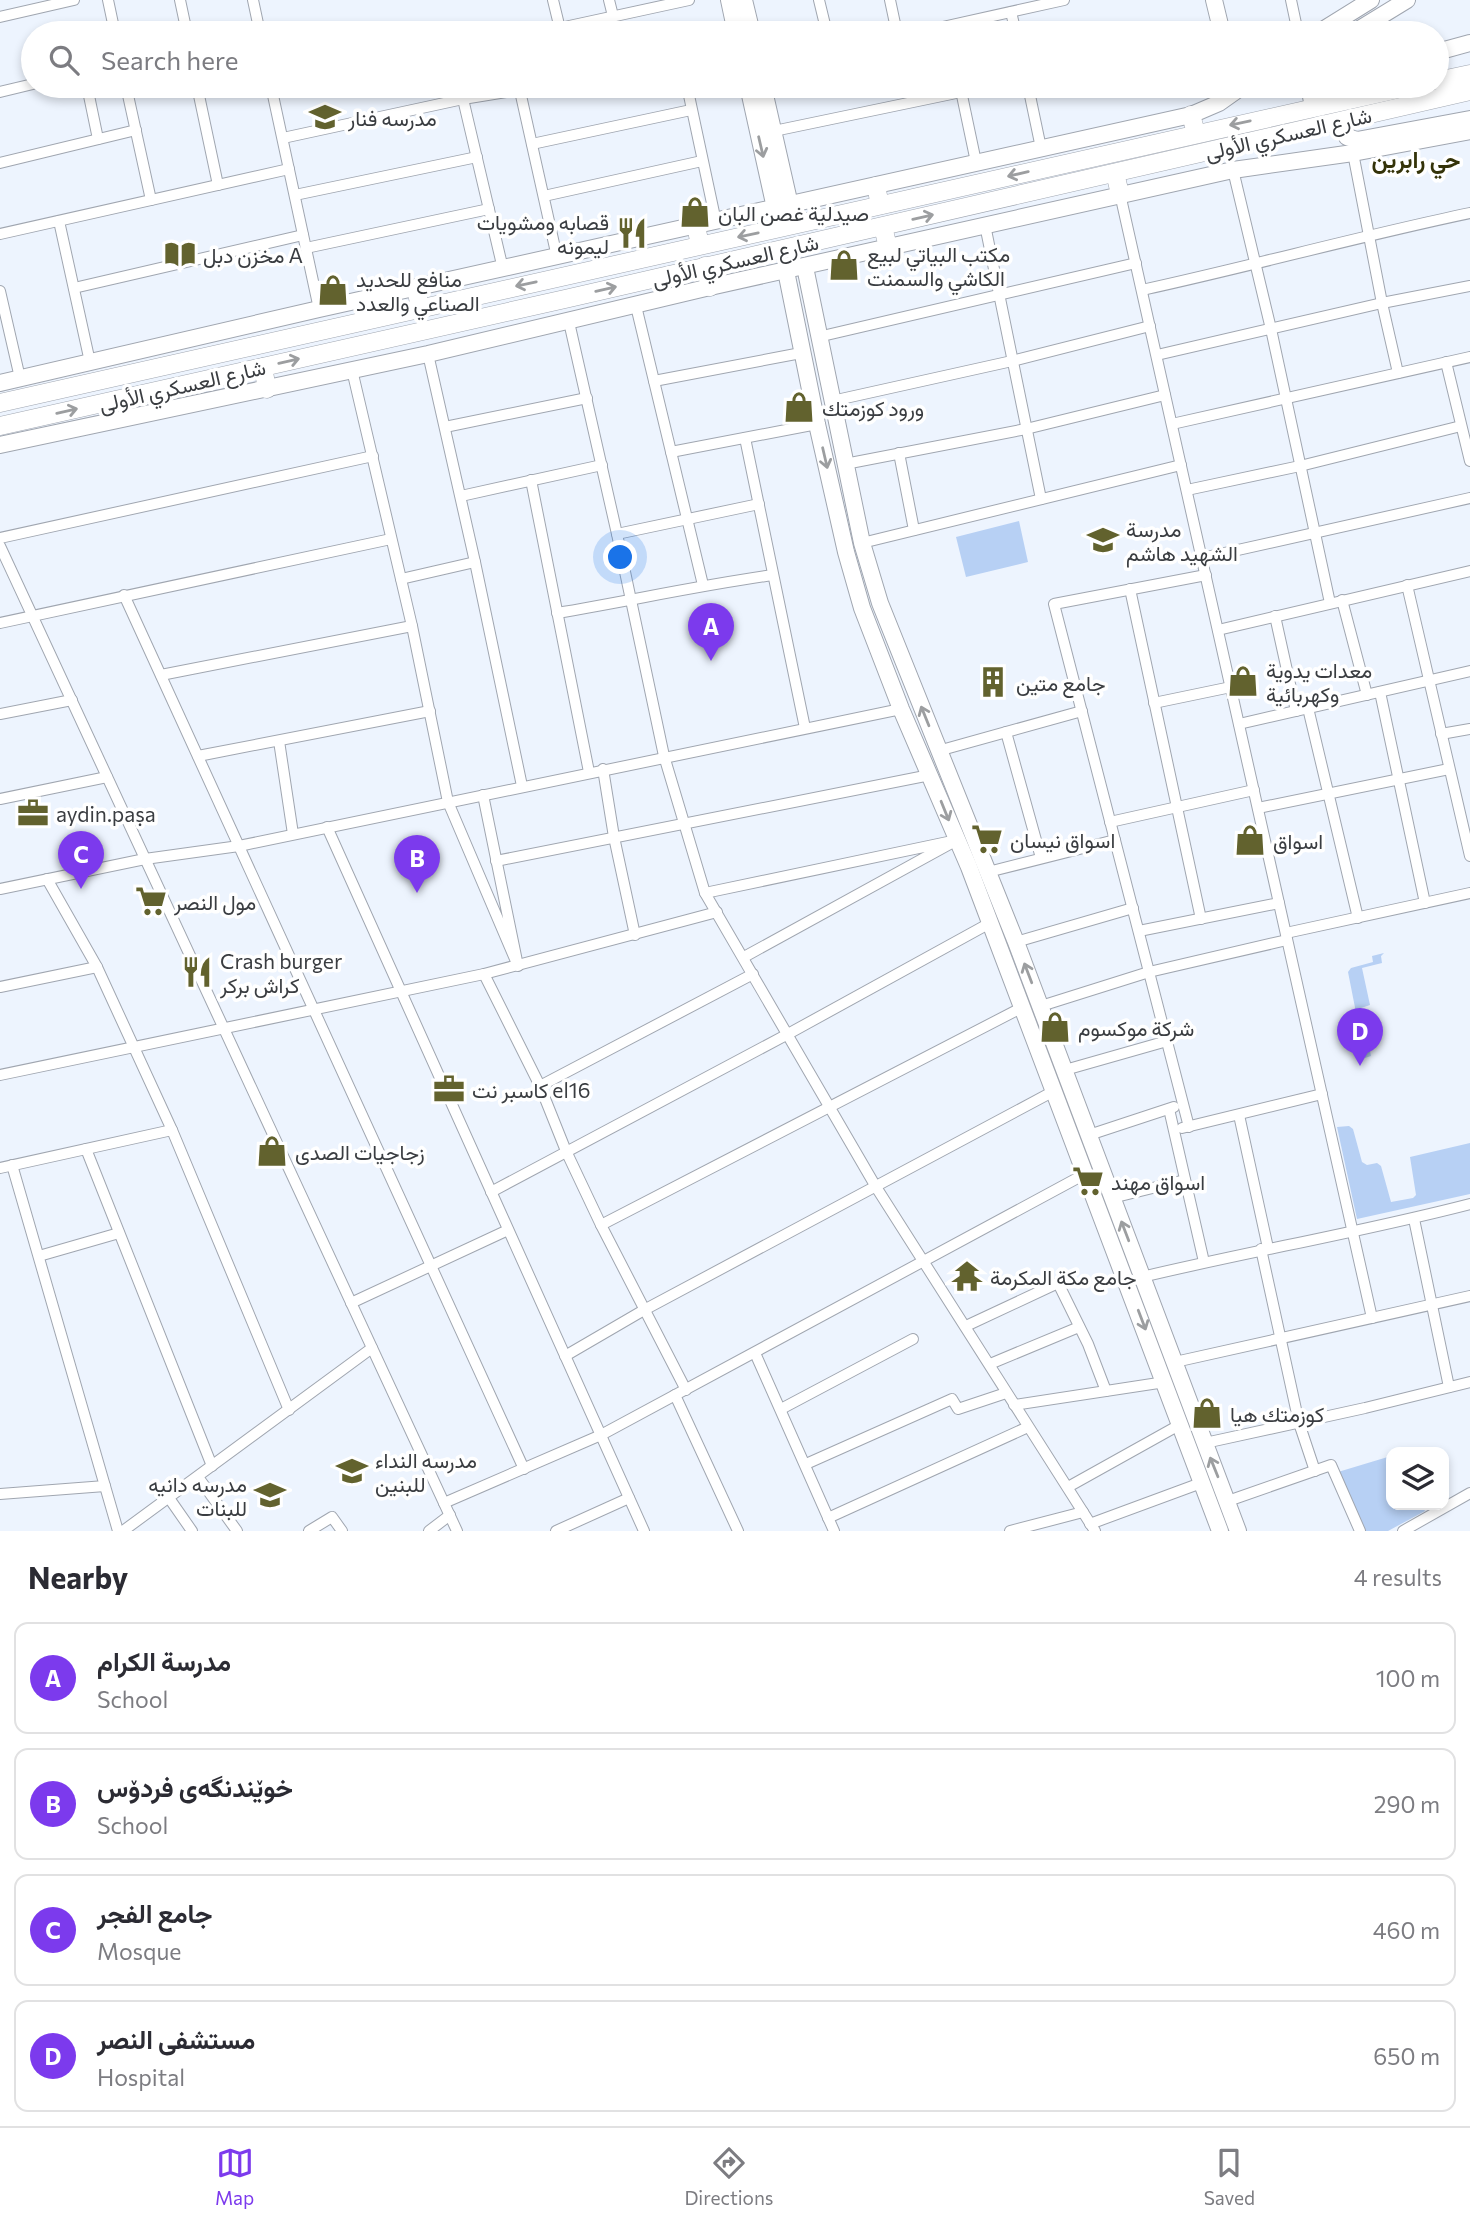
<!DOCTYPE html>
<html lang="en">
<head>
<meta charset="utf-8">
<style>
  :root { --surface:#fff; --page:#f7f7f7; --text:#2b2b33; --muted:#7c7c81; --line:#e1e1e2; --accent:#7c3aed }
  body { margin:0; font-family:Commissioner,Vazirmatn,sans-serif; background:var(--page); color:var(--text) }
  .controls { position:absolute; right:21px; bottom:21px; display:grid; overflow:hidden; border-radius:14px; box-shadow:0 4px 10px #0003 }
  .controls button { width:63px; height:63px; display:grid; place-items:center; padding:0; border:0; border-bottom:2px solid var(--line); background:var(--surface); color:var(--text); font:35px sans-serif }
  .you { position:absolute; left:621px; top:558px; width:24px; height:24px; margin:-18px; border:5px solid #fff; border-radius:50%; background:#1a73e8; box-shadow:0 0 0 10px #1a73e833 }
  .badge { display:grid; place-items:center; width:46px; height:46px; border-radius:50%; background:var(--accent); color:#fff; font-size:23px; font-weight:700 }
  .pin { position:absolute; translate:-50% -58px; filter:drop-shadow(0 2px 4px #0008) }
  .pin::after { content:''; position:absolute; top:37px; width:24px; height:21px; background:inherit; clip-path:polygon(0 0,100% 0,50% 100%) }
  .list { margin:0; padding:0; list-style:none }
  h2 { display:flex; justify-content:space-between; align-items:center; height:91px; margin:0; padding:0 28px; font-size:30px }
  h2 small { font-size:23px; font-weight:400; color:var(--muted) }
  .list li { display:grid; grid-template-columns:46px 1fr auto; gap:21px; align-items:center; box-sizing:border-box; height:112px; margin:0 14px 14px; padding:0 14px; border:2px solid var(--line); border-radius:14px }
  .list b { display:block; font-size:26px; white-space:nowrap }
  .list p { margin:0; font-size:23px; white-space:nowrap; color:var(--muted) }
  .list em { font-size:23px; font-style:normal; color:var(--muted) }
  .icon { flex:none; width:38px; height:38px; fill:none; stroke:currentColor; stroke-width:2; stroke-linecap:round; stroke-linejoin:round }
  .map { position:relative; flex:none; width:1470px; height:1531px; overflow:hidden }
  .search { position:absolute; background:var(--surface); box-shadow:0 4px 10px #0003; left:21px; right:21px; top:21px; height:77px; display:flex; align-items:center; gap:18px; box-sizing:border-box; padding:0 24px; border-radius:38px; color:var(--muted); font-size:26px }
  .sheet { height:595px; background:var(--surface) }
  nav { display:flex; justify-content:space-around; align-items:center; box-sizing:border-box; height:98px; border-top:2px solid var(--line); background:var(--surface); font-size:19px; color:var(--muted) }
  nav a { display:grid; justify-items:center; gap:4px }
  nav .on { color:var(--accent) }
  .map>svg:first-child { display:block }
</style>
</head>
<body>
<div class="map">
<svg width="1470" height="1531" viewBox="0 0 1470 1531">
  <rect width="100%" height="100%" fill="#edf4fe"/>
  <g fill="#b7d0f4">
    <path d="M1019,521L1028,562L966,577L956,537Z"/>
    <path d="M1384,953L1381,956L1382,963L1362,968L1370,1005L1361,1008L1371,1056L1365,1058L1348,972L1351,968L1373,962L1372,956Z"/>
    <path d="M1349,1126L1353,1129L1362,1162L1367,1165L1377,1163L1381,1166L1391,1202L1413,1198L1416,1195L1410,1157L1470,1143V1194L1357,1219L1337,1127Z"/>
    <path d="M1391,1456V1505H1422L1425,1511L1388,1531H1364L1338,1472Z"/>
  </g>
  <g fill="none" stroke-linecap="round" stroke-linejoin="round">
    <defs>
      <g id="street">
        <path d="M108,0L115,33"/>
        <path d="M180,0L187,33"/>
        <path d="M253,0L260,33"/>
        <path d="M553,0L561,33"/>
        <path d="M609,0L613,16"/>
        <path d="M819,0L827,33"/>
        <path d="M890,0L897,33"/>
        <path d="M1291,0L1298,33"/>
        <path d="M1011,12L1016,33"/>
        <path d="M0,17L74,0"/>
        <path d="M560,28L689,0"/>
        <path d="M916,33L1064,0"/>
        <path d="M87,86L98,139"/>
        <path d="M126,86L151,200"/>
        <path d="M197,86L218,185"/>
        <path d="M271,86L319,309"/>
        <path d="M687,86L716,222"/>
        <path d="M960,86L976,162"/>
        <path d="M1028,86L1041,148"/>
        <path d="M520,91L557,257"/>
        <path d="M0,92L33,84"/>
        <path d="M463,99L503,269"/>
        <path d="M774,131L961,92"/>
        <path d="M283,138L463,99L545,86"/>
        <path d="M532,144L691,110"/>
        <path d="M1353,153L1382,303L1398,373"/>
        <path d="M0,163L136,130"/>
        <path d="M1233,170L1271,329L1330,603"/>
        <path d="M1120,194L1372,1318"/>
        <path d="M295,195L477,157"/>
        <path d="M544,196L702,161"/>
        <path d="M59,221L90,362"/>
        <path d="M985,225L1041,499"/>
        <path d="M0,234L289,169"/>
        <path d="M306,248L489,209"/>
        <path d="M74,288L303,235"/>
        <path d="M1142,290C1252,266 1360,236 1470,213"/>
        <path d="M0,291L20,378"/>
        <path d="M636,306L703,585"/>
        <path d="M569,322L617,534L664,756L705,893L876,1187L1095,1531"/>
        <path d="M818,337L1136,263"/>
        <path d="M428,354L475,562L522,786"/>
        <path d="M1157,355L1382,303L1470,286"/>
        <path d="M1446,362L1470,461"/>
        <path d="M352,370L412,626L448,802L518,966L483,795"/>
        <path d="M654,381L801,353"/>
        <path d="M832,401L1012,361L1150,326"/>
        <path d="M1172,424L1470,357"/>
        <path d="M445,427L587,398"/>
        <path d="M745,438L805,728"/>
        <path d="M671,452L817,424"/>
        <path d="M899,453L914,530"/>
        <path d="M845,464L1026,429L1165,395"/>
        <path d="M531,480L589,772"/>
        <path d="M1187,490L1300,466L1461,426"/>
        <path d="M461,496L602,465"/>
        <path d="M617,534L759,504"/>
        <path d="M0,538L373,456"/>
        <path d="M862,543L1181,465"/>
        <path d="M0,546L457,1531"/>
        <path d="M1202,558L1470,498"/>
        <path d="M401,579L475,562"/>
        <path d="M1407,585L1470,856"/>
        <path d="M1130,589L1201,919"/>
        <path d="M124,595L524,1469"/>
        <path d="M1342,600L1367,695"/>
        <path d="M557,613C629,601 701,585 773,575"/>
        <path d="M1275,616L1296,711"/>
        <path d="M0,623L391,539"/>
        <path d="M1218,630L1470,571"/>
        <path d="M161,675L412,626"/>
        <path d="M1380,692L1425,903"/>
        <path d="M1154,703L1231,687"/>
        <path d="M1308,708L1358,918"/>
        <path d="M0,714L72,700"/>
        <path d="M1239,724L1470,671"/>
        <path d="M1006,732L1041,858"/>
        <path d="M1441,734L1470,729"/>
        <path d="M279,741L293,834"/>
        <path d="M938,751L1082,711"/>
        <path d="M198,756L430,711"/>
        <path d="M603,769L614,837L635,935"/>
        <path d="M0,799L107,777"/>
        <path d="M1258,808L1449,769"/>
        <path d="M1110,822L1254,790"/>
        <path d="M327,827L644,1531"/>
        <path d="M496,861L930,775"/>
        <path d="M988,872L1115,840"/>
        <path d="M47,879L97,967L172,1130L289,1410"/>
        <path d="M0,889L145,859L239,846L901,709"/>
        <path d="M705,893L957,840L744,957"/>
        <path d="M1139,931L1279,903"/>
        <path d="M1286,933L1470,893"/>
        <path d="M1016,942L1133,908"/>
        <path d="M484,974L540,1086L566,1151L601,1225L686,1390"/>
        <path d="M0,987L97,967"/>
        <path d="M1041,1006L1149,972L1287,940"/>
        <path d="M1065,1070L1167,1041"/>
        <path d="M0,1075L484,974L717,912"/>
        <path d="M540,1086L753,974"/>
        <path d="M1169,1109L1204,1262"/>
        <path d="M1239,1115L1268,1248"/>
        <path d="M1189,1127L1054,604L1206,575"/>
        <path d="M1182,1128L1322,1094"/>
        <path d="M1089,1135L1174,1107"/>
        <path d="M86,1149L212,1466"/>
        <path d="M12,1165L118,1531"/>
        <path d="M0,1168L172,1130"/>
        <path d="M491,1192L788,1034L990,923"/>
        <path d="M1112,1198L1185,1180"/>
        <path d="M1414,1219L1449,1387"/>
        <path d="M601,1225L1023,1007"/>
        <path d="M1261,1249L1299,1423L1315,1471"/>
        <path d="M39,1256L119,1233"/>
        <path d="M1142,1277C1251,1251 1362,1232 1470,1204"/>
        <path d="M351,1303L508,1230"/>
        <path d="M966,1326L1058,1283L1088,1344L1106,1391"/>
        <path d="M755,1353L834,1531"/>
        <path d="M565,1356L644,1310L1054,1091"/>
        <path d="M1175,1362L1470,1296"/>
        <path d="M990,1364L1079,1327"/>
        <path d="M675,1395L738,1531"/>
        <path d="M1014,1405L1165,1382"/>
        <path d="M781,1409L913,1339"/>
        <path d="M1205,1443L1365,1408L1470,1382"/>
        <path d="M806,1464L952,1399L958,1409L1006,1393"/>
        <path d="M198,1477L237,1531"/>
        <path d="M1068,1487L1181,1424"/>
        <path d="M0,1494L105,1486"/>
        <path d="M169,1498L192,1531"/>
        <path d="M1228,1501L1331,1465L1360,1531"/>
        <path d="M444,1503L601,1435L1085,1174"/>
        <path d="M828,1518L1028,1427"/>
        <path d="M1090,1524L1201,1483"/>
        <path d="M123,1531L372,1348"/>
        <path d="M309,1531L332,1517L342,1531"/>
        <path d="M429,1531L450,1515"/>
        <path d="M556,1531L629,1498"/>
        <path d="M1010,1531L1083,1512"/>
        <path d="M1403,1531L1470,1493"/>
      </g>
      <g id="secondary">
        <path d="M729,0L736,33"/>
        <path d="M744,0L752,33"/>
        <path d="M1214,0L1222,33"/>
        <path d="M1318,33L1371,0"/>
        <path d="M1353,33L1407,0"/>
        <path d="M1437,52L1470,43"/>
        <path d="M748,86L775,208"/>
        <path d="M763,86L790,205"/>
        <path d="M1309,86L1313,107"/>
        <path d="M1342,120L1347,137L1357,140L1470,119"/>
        <path d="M805,267L862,543L880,603L1016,942L1238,1531"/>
        <path d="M786,271L817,424L846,552L862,608L901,709L969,867L1220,1531"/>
        <path d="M0,383L319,309L1191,115L1219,103L1243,86"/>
        <path d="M0,445L428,354L710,287L1233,170L1353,153L1470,131"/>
      </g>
      <g id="primary">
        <path d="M1437,81L1470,74"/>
        <path d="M1191,115L1196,133"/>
        <path d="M1115,173L1120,194"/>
        <path d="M876,186L880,205"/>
        <path d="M696,226L700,245"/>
        <path d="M883,227L888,247"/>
        <path d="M705,266L710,287"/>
        <path d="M416,288L420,308"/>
        <path d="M263,367L267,389"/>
        <path d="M0,403L1412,86"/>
        <path d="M0,426L565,299L1470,91"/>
      </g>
    </defs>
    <use href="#street" stroke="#a0a6b0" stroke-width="12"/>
    <use href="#secondary" stroke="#a0a6b0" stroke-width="18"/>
    <use href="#primary" stroke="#a0a6b0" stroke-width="19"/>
    <use href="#street" stroke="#fff" stroke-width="10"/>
    <use href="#secondary" stroke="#fff" stroke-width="16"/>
    <use href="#primary" stroke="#fff" stroke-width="18"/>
  </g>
  <defs><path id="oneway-shaft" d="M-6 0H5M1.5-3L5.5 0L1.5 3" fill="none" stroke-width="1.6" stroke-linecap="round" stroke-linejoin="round" transform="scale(1.75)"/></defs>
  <g stroke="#9c9ea0">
    <use href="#oneway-shaft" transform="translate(1240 123) rotate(168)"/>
    <use href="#oneway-shaft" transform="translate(761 147) rotate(77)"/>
    <use href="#oneway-shaft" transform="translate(1018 174) rotate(167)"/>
    <use href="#oneway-shaft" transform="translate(923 217) rotate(-13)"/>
    <use href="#oneway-shaft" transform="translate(748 235) rotate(168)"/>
    <use href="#oneway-shaft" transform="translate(526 284) rotate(168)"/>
    <use href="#oneway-shaft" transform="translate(606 289) rotate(-13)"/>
    <use href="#oneway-shaft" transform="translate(289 361) rotate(-13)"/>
    <use href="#oneway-shaft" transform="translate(67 411) rotate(-13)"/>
    <use href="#oneway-shaft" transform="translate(825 458) rotate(77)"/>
    <use href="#oneway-shaft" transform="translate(925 716) rotate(-112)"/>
    <use href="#oneway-shaft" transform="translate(945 811) rotate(68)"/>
    <use href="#oneway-shaft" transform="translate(1028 973) rotate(-111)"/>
    <use href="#oneway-shaft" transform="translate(1125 1231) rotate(-111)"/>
    <use href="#oneway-shaft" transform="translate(1142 1320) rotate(69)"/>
    <use href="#oneway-shaft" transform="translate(1214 1467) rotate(-112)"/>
  </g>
  <defs>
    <symbol id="school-bare" viewBox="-9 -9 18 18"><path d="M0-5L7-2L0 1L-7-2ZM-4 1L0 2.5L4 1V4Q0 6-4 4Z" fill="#62622e" stroke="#fff" stroke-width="2.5" paint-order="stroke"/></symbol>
    <symbol id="shop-bare" viewBox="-9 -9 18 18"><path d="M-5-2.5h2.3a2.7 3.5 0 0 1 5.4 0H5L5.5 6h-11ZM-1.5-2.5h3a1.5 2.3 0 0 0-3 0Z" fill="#62622e" stroke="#fff" stroke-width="2.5" paint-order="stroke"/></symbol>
    <symbol id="restaurant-bare" viewBox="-9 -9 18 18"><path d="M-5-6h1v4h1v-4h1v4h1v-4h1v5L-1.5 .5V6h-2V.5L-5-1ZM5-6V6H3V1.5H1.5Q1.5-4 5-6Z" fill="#62622e" stroke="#fff" stroke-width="2.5" paint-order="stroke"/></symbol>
    <symbol id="library-bare" viewBox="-9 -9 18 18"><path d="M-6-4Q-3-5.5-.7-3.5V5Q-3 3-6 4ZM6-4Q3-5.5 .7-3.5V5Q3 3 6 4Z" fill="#62622e" stroke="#fff" stroke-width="2.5" paint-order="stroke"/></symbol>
    <symbol id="building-bare" viewBox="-9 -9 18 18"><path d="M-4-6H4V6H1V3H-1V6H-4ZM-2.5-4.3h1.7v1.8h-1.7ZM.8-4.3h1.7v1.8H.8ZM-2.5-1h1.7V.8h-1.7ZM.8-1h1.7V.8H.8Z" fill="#62622e" stroke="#fff" stroke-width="2.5" paint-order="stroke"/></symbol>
    <symbol id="office-bare" viewBox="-9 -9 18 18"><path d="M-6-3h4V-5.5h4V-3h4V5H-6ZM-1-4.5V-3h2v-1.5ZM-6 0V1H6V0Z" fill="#62622e" stroke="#fff" stroke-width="2.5" paint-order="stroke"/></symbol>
    <symbol id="supermarket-bare" viewBox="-9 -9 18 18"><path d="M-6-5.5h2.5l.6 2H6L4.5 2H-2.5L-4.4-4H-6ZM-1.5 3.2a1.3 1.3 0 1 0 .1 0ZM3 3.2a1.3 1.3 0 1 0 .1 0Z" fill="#62622e" stroke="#fff" stroke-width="2.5" paint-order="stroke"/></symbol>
    <symbol id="temple-bare" viewBox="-9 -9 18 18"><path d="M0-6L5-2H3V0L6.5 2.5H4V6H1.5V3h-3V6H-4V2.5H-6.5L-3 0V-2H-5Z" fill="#62622e" stroke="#fff" stroke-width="2.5" paint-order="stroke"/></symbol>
  </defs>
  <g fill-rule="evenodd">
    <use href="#school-bare" x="303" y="95" width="44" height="44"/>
    <use href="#shop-bare" x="673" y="190" width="44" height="44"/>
    <use href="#restaurant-bare" x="610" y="211" width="44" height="44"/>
    <use href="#library-bare" x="158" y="232" width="44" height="44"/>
    <use href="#shop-bare" x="822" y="243" width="44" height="44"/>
    <use href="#shop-bare" x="311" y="268" width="44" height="44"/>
    <use href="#shop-bare" x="777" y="385" width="44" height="44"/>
    <use href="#school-bare" x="1081" y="518" width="44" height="44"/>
    <use href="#shop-bare" x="1221" y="659" width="44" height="44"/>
    <use href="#building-bare" x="971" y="660" width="44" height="44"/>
    <use href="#office-bare" x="11" y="791" width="44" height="44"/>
    <use href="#supermarket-bare" x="965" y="817" width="44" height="44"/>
    <use href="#shop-bare" x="1228" y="818" width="44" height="44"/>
    <use href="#supermarket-bare" x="129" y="879" width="44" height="44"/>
    <use href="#restaurant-bare" x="175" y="950" width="44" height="44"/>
    <use href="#shop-bare" x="1033" y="1005" width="44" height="44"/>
    <use href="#office-bare" x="427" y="1067" width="44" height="44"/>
    <use href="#shop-bare" x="250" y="1129" width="44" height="44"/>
    <use href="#supermarket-bare" x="1066" y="1159" width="44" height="44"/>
    <use href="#temple-bare" x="945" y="1254" width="44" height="44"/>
    <use href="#shop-bare" x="1185" y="1391" width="44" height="44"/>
    <use href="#school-bare" x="330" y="1449" width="44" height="44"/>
    <use href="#school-bare" x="248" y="1473" width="44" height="44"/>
  </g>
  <g text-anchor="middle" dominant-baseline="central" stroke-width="7" stroke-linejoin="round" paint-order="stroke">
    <g font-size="21" fill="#3a3d41" stroke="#fff" text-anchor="start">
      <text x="348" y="117">مدرسه فنار</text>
      <text x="718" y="212">صيدلية غصن البان</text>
      <text x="609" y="221" text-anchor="end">قصابه ومشويات<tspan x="609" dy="24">ليمونه</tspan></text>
      <text x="867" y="253">مكتب البياتي لبيع<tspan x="867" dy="24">الكاشي والسمنت</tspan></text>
      <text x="203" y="254">مخزن دبل A</text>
      <text x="356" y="278">منافع للحديد<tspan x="356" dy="24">الصناعي والعدد</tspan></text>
      <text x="822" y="407">ورود كوزمتك</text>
      <text x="1126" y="528">مدرسة<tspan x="1126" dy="24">الشهيد هاشم</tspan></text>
      <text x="1266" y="669">معدات يدوية<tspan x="1266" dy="24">وكهربائية</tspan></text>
      <text x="1016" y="682">جامع متين</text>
      <text x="56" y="813">aydin.paṣa</text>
      <text x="1010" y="839">اسواق نيسان</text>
      <text x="1273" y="840">اسواق</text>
      <text x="174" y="901">مول النصر</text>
      <text x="220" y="960">Crash burger<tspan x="220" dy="24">كراش بركر</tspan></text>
      <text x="1078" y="1027">شركة موكسوم</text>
      <text x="472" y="1089">كاسبر نت el16</text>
      <text x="295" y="1151">زجاجيات الصدى</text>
      <text x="1111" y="1181">اسواق مهند</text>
      <text x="990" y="1276">جامع مكة المكرمة</text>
      <text x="1230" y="1413">كوزمتك هيا</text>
      <text x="375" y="1459">مدرسه النداء<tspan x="375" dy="24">للبنين</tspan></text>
      <text x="247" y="1483" text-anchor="end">مدرسه دانيه<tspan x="247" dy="24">للبنات</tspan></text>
    </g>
    <g font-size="21" fill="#3a3d41" stroke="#fff">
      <text transform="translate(1288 133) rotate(-13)">شارع العسكري الأولى</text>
      <text transform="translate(735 260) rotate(-13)">شارع العسكري الأولى</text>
      <text transform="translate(182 385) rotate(-13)">شارع العسكري الأولى</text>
    </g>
    <g font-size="23" font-weight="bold" fill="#343309" stroke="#fff">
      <text x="1416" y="159">حي رابرين</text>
    </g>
  </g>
</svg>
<div class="controls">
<button><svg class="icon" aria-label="layers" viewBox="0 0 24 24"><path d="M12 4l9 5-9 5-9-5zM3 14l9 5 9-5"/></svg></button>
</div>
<div class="you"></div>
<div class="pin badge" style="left:711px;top:661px">A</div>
<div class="pin badge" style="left:417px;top:893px">B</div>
<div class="pin badge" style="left:81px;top:889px">C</div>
<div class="pin badge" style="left:1360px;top:1066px">D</div>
<div class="search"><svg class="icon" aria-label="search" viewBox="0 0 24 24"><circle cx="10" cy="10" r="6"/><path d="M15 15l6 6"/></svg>Search here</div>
</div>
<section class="sheet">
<h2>Nearby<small>4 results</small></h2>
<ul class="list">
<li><span class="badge">A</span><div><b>مدرسة الكرام</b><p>School</p></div><em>100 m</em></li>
<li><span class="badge">B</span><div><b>خوێندنگەی فردۆس</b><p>School</p></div><em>290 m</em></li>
<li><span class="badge">C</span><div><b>جامع الفجر</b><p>Mosque</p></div><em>460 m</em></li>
<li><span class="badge">D</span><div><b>مستشفى النصر</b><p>Hospital</p></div><em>650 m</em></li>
</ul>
</section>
<nav>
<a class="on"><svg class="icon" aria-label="map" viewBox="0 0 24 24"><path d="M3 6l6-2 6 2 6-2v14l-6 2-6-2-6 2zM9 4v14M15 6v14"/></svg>Map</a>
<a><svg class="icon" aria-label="directions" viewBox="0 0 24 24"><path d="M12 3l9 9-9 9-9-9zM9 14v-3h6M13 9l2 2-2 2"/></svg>Directions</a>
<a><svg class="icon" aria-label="saved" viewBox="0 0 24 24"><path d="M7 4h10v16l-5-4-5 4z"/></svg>Saved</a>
</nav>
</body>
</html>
